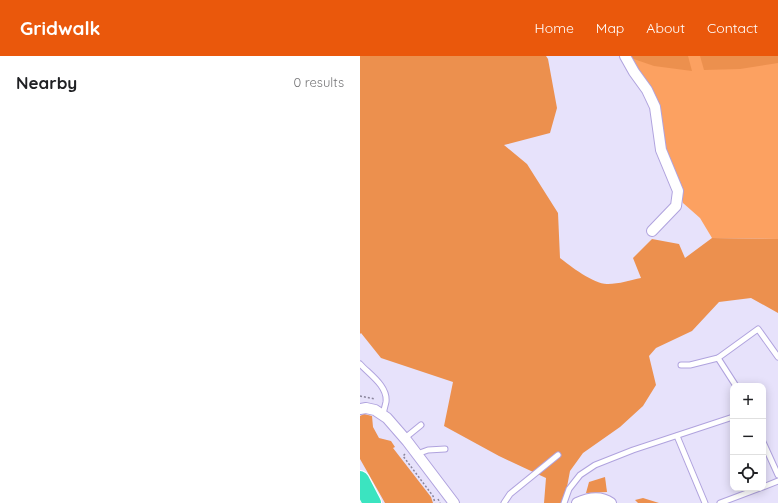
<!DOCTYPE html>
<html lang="en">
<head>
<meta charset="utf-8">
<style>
  :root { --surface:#fff; --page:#f2f2f2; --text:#202124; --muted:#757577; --line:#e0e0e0; --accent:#ea580c }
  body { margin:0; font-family:Quicksand,sans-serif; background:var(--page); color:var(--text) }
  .controls { position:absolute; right:12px; bottom:12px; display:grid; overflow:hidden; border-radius:8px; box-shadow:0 2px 10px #0003 }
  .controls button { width:36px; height:36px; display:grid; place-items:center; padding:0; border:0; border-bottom:1px solid var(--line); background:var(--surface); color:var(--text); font:20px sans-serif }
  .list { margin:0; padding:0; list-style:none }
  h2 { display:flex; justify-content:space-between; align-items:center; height:52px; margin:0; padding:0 16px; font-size:17px }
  h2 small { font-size:13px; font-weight:400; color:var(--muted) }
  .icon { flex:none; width:22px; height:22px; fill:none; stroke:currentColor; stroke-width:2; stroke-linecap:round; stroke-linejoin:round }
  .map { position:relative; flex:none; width:418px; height:447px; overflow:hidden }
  header { display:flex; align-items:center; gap:24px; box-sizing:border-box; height:56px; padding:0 20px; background:var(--accent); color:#fff }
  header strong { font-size:19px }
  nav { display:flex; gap:22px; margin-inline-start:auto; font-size:14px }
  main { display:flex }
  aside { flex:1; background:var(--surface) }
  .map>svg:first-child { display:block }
</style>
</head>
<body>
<header>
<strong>Gridwalk</strong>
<nav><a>Home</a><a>Map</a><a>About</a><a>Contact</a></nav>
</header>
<main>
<aside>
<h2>Nearby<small>0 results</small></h2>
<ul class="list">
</ul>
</aside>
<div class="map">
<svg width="418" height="447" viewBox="0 0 418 447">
  <rect width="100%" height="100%" fill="#e7e2fb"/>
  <path fill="#fca161" d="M269,0H418V183L352,182L340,162L323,147L316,126L305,100L294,40Z"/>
  <g fill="#ec904e">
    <path d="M0,0H186L188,3L197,52L190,77L144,89L167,108L198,157L200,202C210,210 235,229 248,228C259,228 271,224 281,222L273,202L292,183L319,188L325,202L352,182L418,183V257L391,242L359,246L332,275L296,292L289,300L296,329L283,350L260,371L223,397L210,415L204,447H184L186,422L139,400L84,370L93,326L21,302L1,277L0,278Z"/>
    <path d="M265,0H328L332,15L294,10Z"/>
    <path d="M340,0H418V7L380,13L344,14Z"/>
    <path d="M4,358L12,360L13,371L19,382L31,385L35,391L33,392L71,441L73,447H25L0,403V360Z"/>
    <path d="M245,421L247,436L226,437L229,426Z"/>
    <path d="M283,442L299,447H278L275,444Z"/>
  </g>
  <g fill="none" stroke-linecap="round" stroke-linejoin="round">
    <defs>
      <g id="lane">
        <path d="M358,302L376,330"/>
        <path d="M0,308C9,318 28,330 26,346C25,350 24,354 23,358"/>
        <path d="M321,309H330L358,302L398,273L418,301"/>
        <path d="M317,380L345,447"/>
        <path d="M45,382L61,369"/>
        <path d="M403,386L418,419"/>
        <path d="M57,398L68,394L85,393"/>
        <path d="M403,431L418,425"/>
        <path d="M144,447L150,438L198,399"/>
        <path d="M204,447L209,433L220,419L235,409L273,394L373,361"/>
        <path d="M360,447L400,432"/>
      </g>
      <g id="street">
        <path d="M265,0L274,16L287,34L295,51L301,94L318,135L316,150L292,175"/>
        <path d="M0,353L6,352L15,354L27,362L47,385L94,447"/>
        <path d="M217,447C228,442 241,440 251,447"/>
      </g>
      <path id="highway" d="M0,424L12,447"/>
    </defs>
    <use href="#lane" stroke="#b0a3de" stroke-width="7"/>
    <use href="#street" stroke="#b0a3de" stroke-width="12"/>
    <use href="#highway" stroke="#fff" stroke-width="20"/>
    <g stroke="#8a859c" stroke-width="1.5" stroke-dasharray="2 2" stroke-linecap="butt">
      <path d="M0,340L15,343"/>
      <path d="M45,398L43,400L73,440L75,447"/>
      <path d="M78,443L80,447"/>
    </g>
    <use href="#lane" stroke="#fff" stroke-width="5"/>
    <use href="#street" stroke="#fff" stroke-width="10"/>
    <use href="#highway" stroke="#3be4c0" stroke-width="18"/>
  </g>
</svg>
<div class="controls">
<button>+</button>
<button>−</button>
<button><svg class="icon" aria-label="locate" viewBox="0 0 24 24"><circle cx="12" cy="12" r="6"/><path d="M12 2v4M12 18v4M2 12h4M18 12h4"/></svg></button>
</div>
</div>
</main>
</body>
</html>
